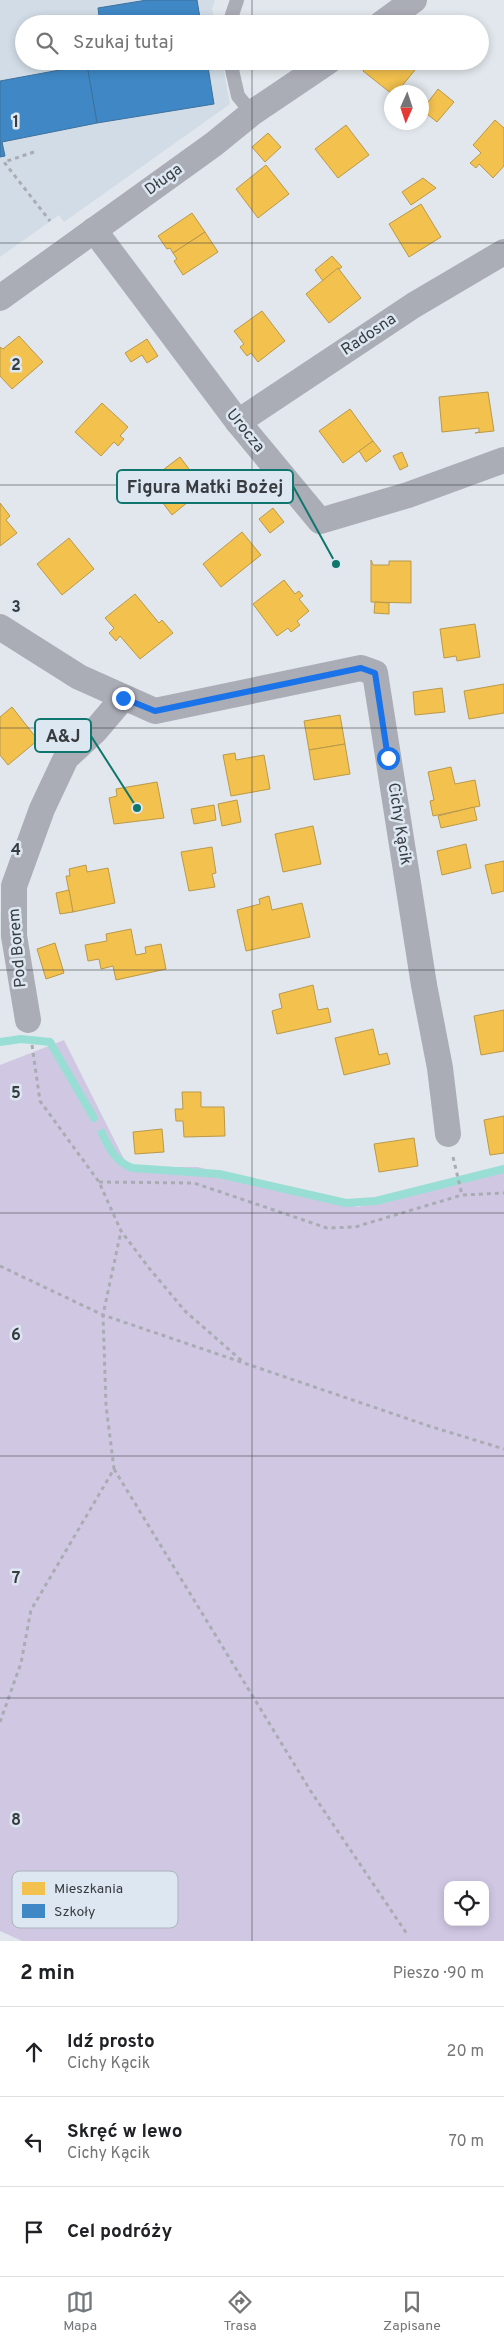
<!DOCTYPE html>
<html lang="pl">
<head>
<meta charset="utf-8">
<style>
  :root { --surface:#fff; --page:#f6f6f6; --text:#202124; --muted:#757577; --line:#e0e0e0; --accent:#73787c }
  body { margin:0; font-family:Overpass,sans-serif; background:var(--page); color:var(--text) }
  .controls { position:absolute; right:15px; bottom:15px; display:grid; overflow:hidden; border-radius:10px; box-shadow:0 2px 8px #0003 }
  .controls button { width:45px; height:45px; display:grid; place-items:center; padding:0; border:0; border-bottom:1px solid var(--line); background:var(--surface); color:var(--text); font:25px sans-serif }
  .compass { position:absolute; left:384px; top:85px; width:45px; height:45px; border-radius:50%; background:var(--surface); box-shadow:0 2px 8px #0003; rotate:183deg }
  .stop { position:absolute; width:15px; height:15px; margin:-11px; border:4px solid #1a73e8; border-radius:50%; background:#fff }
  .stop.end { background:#1a73e8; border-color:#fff; box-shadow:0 1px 5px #0008 }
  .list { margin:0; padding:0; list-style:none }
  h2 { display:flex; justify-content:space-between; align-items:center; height:65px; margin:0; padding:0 20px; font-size:21px }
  h2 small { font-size:16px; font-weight:400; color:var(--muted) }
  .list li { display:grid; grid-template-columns:32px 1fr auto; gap:15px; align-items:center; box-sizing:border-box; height:90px; padding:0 20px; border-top:1px solid var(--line) }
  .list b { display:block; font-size:19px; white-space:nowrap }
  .list p { margin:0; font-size:16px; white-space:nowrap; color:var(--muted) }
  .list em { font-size:16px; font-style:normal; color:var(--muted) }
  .icon { flex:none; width:28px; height:28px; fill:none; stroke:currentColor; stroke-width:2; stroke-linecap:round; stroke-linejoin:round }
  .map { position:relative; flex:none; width:504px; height:1941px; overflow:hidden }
  .search { position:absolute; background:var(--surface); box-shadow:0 2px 8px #0003; left:15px; right:15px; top:15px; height:55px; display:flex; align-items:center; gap:12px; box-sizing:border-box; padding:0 18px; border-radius:28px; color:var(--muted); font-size:19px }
  .sheet { height:335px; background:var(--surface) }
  nav { display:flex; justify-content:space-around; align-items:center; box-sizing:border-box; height:70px; border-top:1px solid var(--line); background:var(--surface); font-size:14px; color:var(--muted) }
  nav a { display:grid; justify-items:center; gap:2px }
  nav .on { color:var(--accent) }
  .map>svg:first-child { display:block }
</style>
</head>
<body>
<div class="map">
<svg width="504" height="1941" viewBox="0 0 504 1941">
  <rect width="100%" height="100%" fill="#e1e7ec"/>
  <path fill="#d1dce6" d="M0,0H215L212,9L215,24H24V61H222L230,104L64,222L59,215L0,257Z"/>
  <path fill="#d0c8e3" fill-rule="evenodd" d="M64,1040L128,1167H198L358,1207L504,1169V1941H22L0,1931V1065ZM448,1885H485V1922H448Z"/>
  <g fill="#f2c14e" stroke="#ba994a">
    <path d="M370,61L380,64L381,61H404L415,70L397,92L392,94L363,71Z"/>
    <path d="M438,89L454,102L437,122L422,110Z"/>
    <path d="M495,120L504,128V166L493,178L479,164L476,168L470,163L481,153L473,145Z"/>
    <path d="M346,125L369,155L338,178L315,149Z"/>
    <path d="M268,133L281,147L265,162L252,147Z"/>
    <path d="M266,165L289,194L258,218L236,189Z"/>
    <path d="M423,178L436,188L411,205L402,192Z"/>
    <path d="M421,204L441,237L409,257L389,224Z"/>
    <path d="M192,213L205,232L173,253L170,248L167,249L158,236Z"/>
    <path d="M205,232L218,252L183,275L174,261L177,259L173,253Z"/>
    <path d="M332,256L342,267L323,281L315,270Z"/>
    <path d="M338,268L361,298L329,323L306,294Z"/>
    <path d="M262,311L285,341L258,362L251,353L247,356L240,347L244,344L234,331Z"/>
    <path d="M19,336L43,362L12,389L0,376V347L3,349Z"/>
    <path d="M147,339L158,356L147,363L142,355L131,362L125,353Z"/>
    <path d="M488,392L494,431L475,433L479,432V428L442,432L439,397Z"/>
    <path d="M102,403L128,427L120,436L124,439L118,446L114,442L101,456L75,432Z"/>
    <path d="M350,409L373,441L343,463L319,431Z"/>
    <path d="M373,441L381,451L366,462L359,451Z"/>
    <path d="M402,452L408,466L400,470L393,456Z"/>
    <path d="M180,457L204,489L172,515L147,482Z"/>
    <path d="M0,503L10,516L6,520L17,533L0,546Z"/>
    <path d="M273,508L284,522L270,533L259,519Z"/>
    <path d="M242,532L261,555L221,587L203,564Z"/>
    <path d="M69,538L94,569L62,595L37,564Z"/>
    <path d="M371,560L373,565H389V561H411V603L371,602Z"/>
    <path d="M284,580L295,594L299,591L303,596L299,599L309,611L297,621L300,625L291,632L288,628L277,636L253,604Z"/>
    <path d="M135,594L159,623L162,620L173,633L140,659L120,636L116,641L109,633L114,628L105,618Z"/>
    <path d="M375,602L389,603V614L374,613Z"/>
    <path d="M475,624L480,657L457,661L456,656L444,658L440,629Z"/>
    <path d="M504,684V713L469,719L464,691Z"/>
    <path d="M442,688L445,712L415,715L413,692Z"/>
    <path d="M12,707L38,740L8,765L0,755V717Z"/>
    <path d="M340,715L345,744L309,750L304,721Z"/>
    <path d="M345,744L350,774L314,780L309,750Z"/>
    <path d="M235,753L236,760L264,755L270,789L231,796L223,755Z"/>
    <path d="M451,767L455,784L475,780L480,806L433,816L430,801L434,800L428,772Z"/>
    <path d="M157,782L164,818L114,824L109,798L117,796L116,789Z"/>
    <path d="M237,800L241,822L222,826L218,804Z"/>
    <path d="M214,805L216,820L194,824L191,809Z"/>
    <path d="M474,807L477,820L441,828L438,816Z"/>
    <path d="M313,826L321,864L283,872L275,834Z"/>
    <path d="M466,844L471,868L442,875L437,851Z"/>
    <path d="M212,847L216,873L212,874L215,887L189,891L181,852Z"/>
    <path d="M504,861V891L492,894L485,865Z"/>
    <path d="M86,865L87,872L108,868L115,903L73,912L66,876H70L69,869Z"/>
    <path d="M69,890L73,912L60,914L56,893Z"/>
    <path d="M269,896L272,910L302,903L310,937L246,951L237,910L260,904L259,899Z"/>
    <path d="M131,929L136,955L146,953L145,947L161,944L166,969L116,980L113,966L101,969L99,959L88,961L85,945L107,941L106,934Z"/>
    <path d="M55,943L64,973L46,979L37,949Z"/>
    <path d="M313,985L318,1010L328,1008L331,1022L277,1034L272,1011L282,1008L279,994Z"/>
    <path d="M504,1010V1051L481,1055L474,1016Z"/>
    <path d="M373,1029L379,1055L387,1053L390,1064L344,1075L335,1038Z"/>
    <path d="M182,1092H201V1107H224L225,1136L184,1137L183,1121H176L175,1109H183Z"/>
    <path d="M504,1116V1153L490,1155L484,1120Z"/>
    <path d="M162,1129L164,1152L135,1154L133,1132Z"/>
    <path d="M414,1138L418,1166L379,1172L374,1144Z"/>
  </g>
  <g fill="#3f88c5" stroke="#3d719d">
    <path d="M147,0H197L201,24H100L98,8Z"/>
    <path d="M86,61H207L214,104L97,123Z"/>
    <path d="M87,65L97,123L2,142L5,156L0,157V81Z"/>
  </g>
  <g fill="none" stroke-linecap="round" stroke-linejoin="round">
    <g stroke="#98ded4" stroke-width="8">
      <path d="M0,1042L21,1039L50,1042L94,1118"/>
      <path d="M102,1133C109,1148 115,1161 132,1168L219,1174L346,1203L376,1201L504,1169"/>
    </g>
    <g stroke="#a9acb3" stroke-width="3" stroke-dasharray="4 4" stroke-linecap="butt">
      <path d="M34,152L4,162L50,221"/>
      <path d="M32,1045L40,1101L99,1182L121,1231L149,1268L185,1311L242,1361"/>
      <path d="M453,1157L462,1195"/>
      <path d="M99,1182L194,1183L327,1228L355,1227L462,1195L504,1193"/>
      <path d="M0,1266L103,1315L429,1426L504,1449"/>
      <path d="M114,1469L310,1790L407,1934"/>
      <path d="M0,1722L21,1663L31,1610L114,1469L106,1405L103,1315L121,1231"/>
    </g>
    <g stroke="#aaacb6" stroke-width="14">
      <path d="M229,24L237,0"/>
      <path d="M230,61L238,96L252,113"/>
    </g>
    <g stroke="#aaacb6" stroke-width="26">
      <path d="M381,24L414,0"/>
      <path d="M94,230L238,422L320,521L408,495L504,460"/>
      <path d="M0,298L214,144L252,113L329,61"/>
      <path d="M238,422L414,305L504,252"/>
      <path d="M0,627L79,677L155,711L361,668L375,673L424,985L440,1068L448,1134"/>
      <path d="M28,1020L14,936V886L42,809L66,758L95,731L123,698"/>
    </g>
  </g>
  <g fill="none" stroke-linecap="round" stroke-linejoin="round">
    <path stroke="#1a73e8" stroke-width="6" d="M123,698L155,711L361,668L375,673L388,758"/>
  </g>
  <path fill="none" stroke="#383c40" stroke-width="1" stroke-opacity="0.55" d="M252,0V24M252,61V1941M0,243H504M0,485H504M0,728H504M0,970H504M0,1213H504M0,1456H504M0,1698H504"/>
  <g text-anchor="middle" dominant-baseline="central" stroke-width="5" stroke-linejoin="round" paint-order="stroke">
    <g font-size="16" fill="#383c40" stroke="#dce7f1">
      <text transform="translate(164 180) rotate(-36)">Długa</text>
      <text transform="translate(369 335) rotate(-34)">Radosna</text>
      <text transform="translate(245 431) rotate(51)">Urocza</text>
      <text transform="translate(399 824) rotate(81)">Cichy Kącik</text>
      <text transform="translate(18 948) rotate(-95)">Pod Borem</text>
    </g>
  </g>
  <rect x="12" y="1871" width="166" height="57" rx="8" fill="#dce7f1" stroke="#abb4bc" stroke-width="1"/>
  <rect x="22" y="1882" width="23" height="13" fill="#f2c14e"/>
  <rect x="22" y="1904" width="23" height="14" fill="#3f88c5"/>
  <g font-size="14" fill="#383c40">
    <text x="54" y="1893">Mieszkania</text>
    <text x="54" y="1916">Szkoły</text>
  </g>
  <g font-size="16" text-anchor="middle" font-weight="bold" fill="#383c40" stroke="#dce7f1" stroke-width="5" stroke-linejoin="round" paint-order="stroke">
    <text x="16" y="127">1</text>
    <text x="16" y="370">2</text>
    <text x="16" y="612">3</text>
    <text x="16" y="855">4</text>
    <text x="16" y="1098">5</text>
    <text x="16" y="1340">6</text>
    <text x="16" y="1583">7</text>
    <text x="16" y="1825">8</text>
  </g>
  <path fill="none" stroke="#0f766e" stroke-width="2" d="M336 564L293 486M137 808L91 736"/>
  <g fill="#0f766e" stroke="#dce7f1" stroke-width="2">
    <circle cx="336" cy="564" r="5"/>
    <circle cx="137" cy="808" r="5"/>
  </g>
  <g fill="#dce7f1" stroke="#0f766e" stroke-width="2">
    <rect x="117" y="470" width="176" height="33" rx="5"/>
    <rect x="35" y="719" width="56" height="33" rx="5"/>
  </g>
  <g font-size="18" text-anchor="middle" font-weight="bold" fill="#383c40">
    <text x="205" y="493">Figura Matki Bożej</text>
    <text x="63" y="742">A&amp;J</text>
  </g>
</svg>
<div class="controls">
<button><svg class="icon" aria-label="locate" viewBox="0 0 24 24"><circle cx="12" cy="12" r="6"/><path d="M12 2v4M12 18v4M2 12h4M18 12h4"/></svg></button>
</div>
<svg class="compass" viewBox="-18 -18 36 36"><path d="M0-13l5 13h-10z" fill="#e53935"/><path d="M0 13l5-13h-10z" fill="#757577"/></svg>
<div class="stop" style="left:388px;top:758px"></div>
<div class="stop end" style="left:123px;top:698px"></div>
<div class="search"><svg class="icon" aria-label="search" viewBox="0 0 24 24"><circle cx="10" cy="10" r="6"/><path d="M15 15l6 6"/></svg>Szukaj tutaj</div>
</div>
<section class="sheet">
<h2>2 min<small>Pieszo · 90 m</small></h2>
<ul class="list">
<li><svg class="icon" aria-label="ahead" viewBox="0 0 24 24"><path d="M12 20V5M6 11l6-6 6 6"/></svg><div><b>Idź prosto</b><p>Cichy Kącik</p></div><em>20 m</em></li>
<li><svg class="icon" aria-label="left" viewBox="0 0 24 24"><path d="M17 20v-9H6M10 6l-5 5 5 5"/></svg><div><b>Skręć w lewo</b><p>Cichy Kącik</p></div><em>70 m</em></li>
<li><svg class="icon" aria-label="arrive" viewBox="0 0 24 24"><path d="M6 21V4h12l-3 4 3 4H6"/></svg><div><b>Cel podróży</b></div></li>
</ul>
</section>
<nav>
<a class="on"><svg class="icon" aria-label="map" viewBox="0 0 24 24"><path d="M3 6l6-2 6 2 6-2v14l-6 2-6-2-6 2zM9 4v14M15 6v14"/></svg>Mapa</a>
<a><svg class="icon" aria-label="directions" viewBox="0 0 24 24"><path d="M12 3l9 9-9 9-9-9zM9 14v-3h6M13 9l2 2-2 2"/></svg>Trasa</a>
<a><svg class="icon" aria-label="saved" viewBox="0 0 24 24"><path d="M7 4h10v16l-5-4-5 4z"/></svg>Zapisane</a>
</nav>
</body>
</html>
